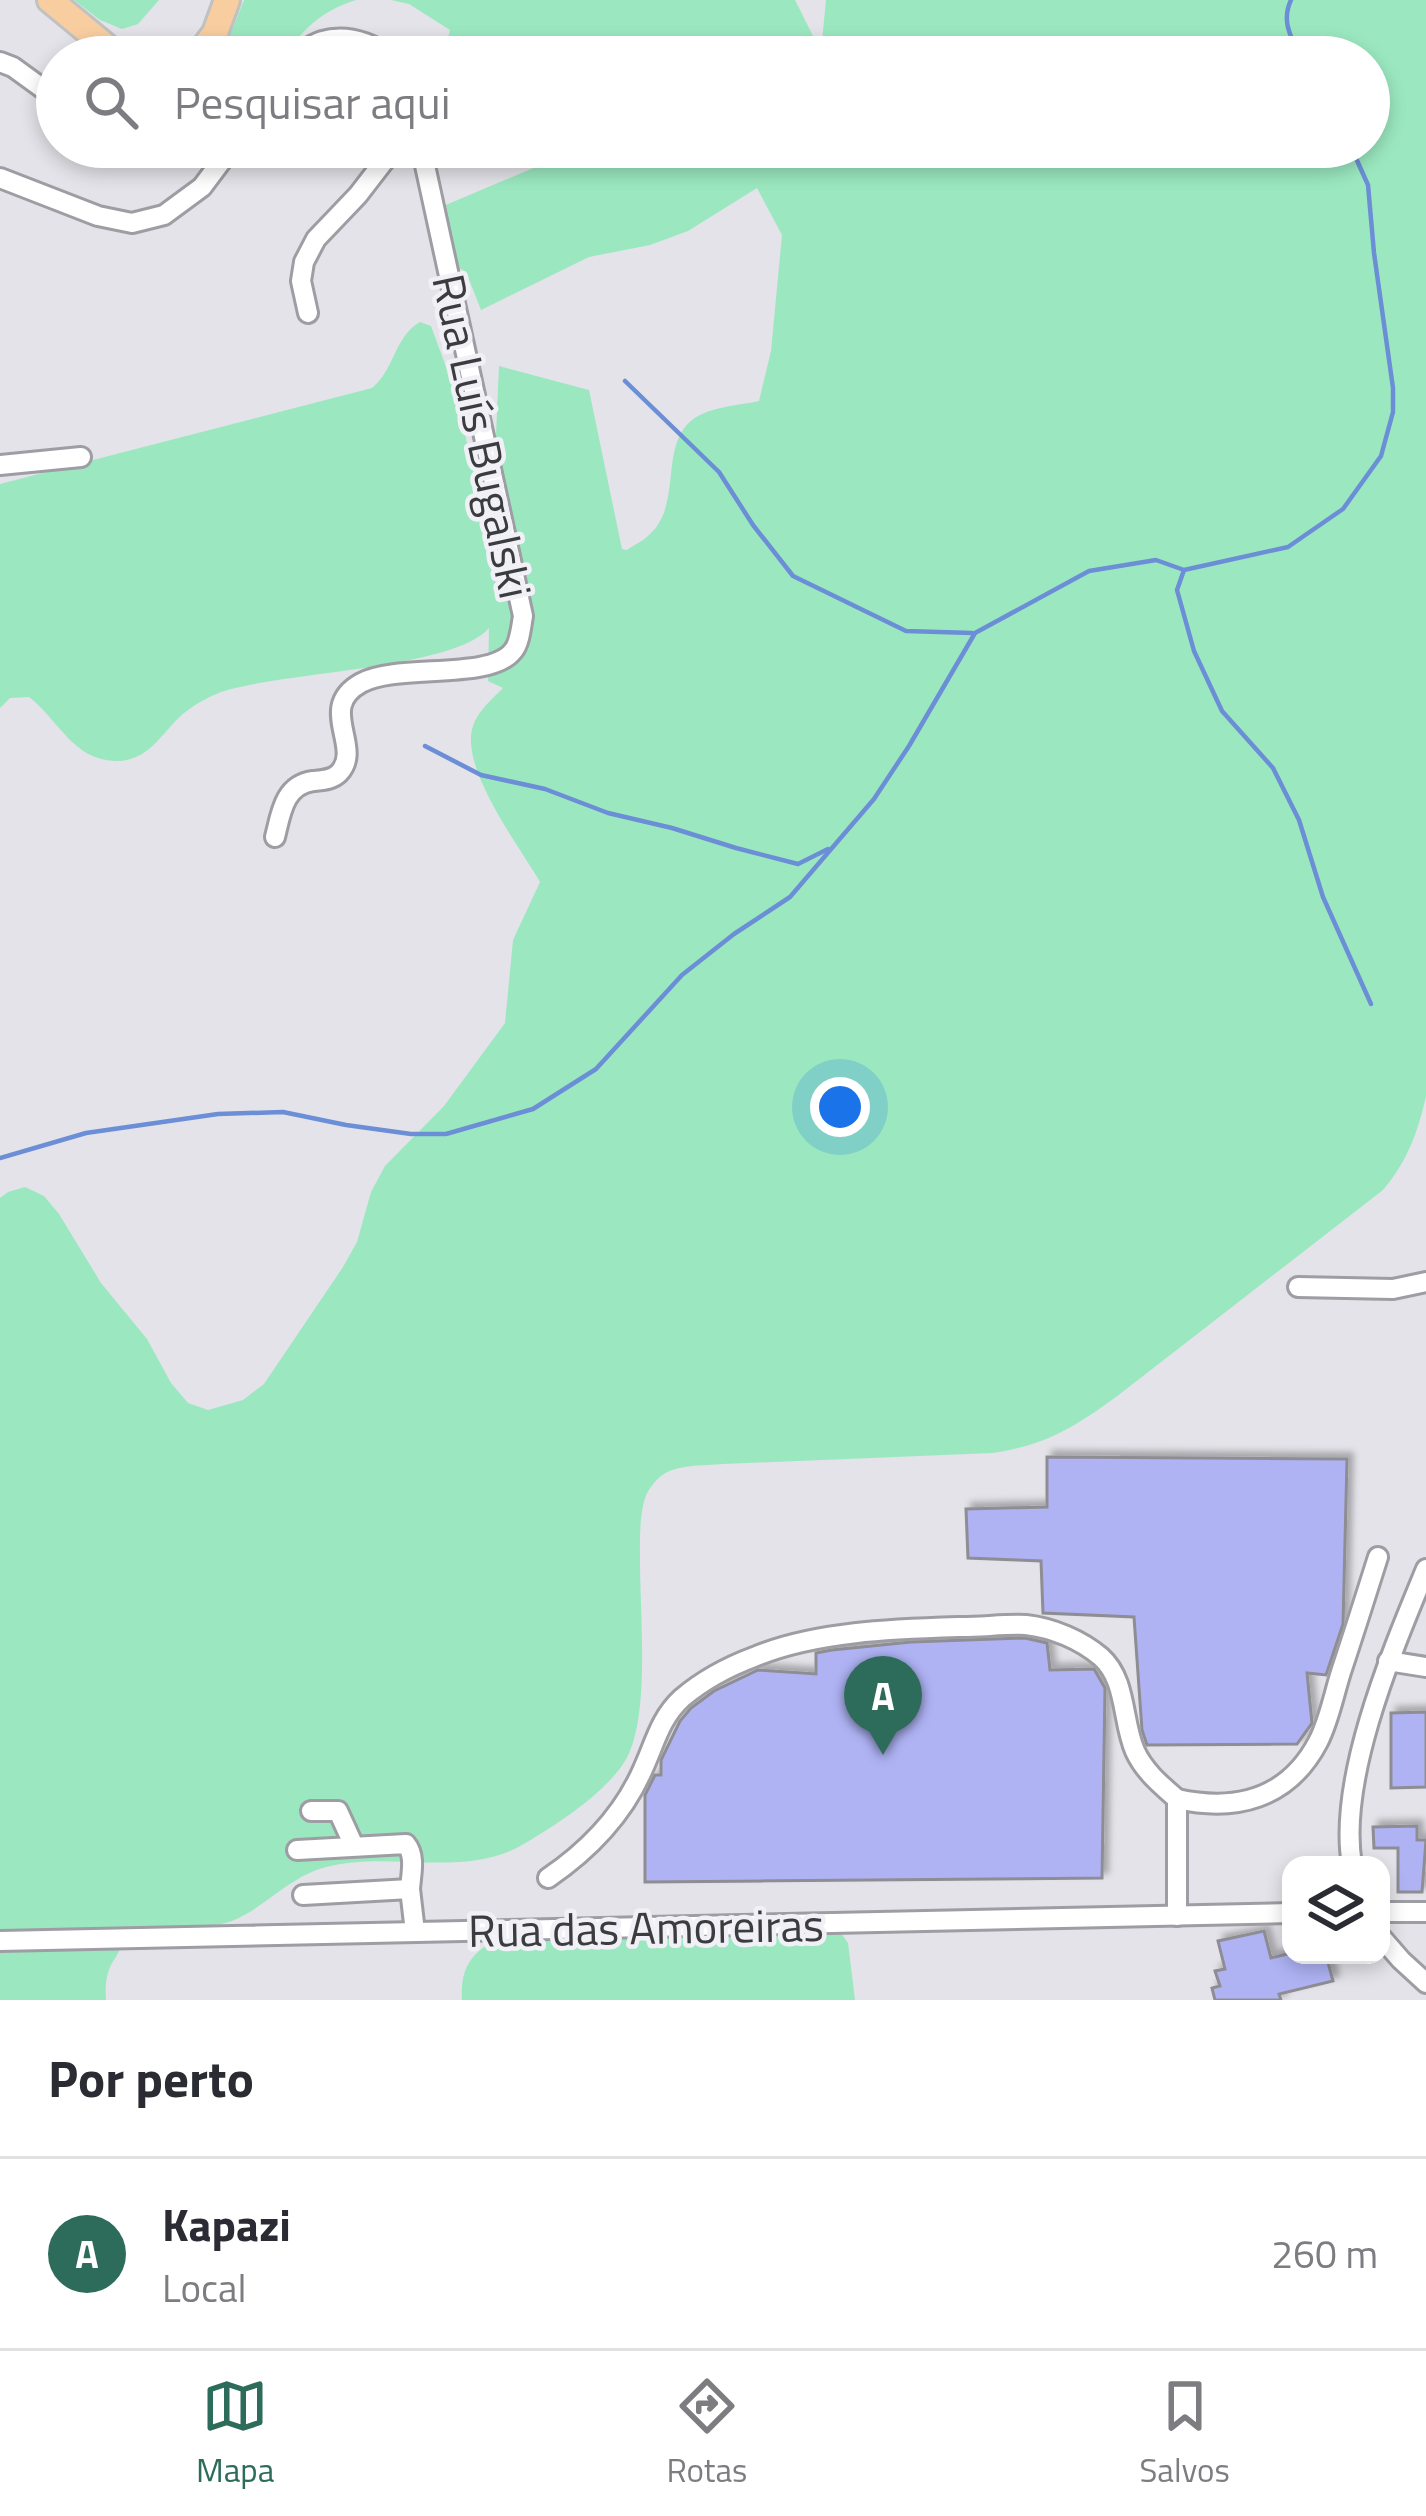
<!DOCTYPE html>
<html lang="pt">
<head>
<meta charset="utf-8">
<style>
  :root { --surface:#fff; --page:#f7f7f7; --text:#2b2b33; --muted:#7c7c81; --line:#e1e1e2; --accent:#2d6c5a }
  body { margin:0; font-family:"Titillium Web",sans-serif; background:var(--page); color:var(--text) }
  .controls { position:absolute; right:36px; bottom:36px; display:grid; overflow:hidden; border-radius:24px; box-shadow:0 6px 18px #0003 }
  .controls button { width:108px; height:108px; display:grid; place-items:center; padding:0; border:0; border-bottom:3px solid var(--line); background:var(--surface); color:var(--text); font:60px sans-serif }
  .you { position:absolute; left:840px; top:1107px; width:42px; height:42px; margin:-30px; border:9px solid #fff; border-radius:50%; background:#1a73e8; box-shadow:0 0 0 18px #1a73e833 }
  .badge { display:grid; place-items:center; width:78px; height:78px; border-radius:50%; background:var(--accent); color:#fff; font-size:39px; font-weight:700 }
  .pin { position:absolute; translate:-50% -99px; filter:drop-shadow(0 3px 6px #0008) }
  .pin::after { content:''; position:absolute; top:63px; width:42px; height:36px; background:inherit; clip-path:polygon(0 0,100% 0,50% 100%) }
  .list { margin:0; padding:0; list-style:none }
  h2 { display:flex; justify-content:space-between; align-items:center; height:156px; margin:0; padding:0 48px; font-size:51px }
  h2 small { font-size:39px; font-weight:400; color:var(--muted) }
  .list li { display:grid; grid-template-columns:78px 1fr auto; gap:36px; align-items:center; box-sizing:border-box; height:192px; padding:0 48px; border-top:3px solid var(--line) }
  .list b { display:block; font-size:45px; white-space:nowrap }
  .list p { margin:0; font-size:39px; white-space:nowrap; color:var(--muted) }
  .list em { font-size:39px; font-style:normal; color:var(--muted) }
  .icon { flex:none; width:66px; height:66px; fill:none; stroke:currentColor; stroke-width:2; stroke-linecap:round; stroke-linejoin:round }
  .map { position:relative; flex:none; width:1426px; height:2000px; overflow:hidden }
  .search { position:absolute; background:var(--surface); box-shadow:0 6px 18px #0003; left:36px; right:36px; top:36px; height:132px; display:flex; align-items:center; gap:30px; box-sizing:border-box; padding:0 42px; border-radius:66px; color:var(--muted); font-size:45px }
  .sheet { height:348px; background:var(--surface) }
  nav { display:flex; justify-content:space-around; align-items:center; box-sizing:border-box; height:168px; border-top:3px solid var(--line); background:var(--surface); font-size:33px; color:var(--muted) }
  nav a { display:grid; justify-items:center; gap:6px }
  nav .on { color:var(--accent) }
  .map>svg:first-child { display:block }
</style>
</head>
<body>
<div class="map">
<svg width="1426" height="2000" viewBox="0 0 1426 2000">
  <defs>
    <filter id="shadow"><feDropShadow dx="5.5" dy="-5.5" stdDeviation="3" flood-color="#0004"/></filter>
  </defs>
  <rect width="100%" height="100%" fill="#e3e3e9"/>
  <g fill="#9be8c0">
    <path d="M74,0H159L138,24L122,29L100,20Z"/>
    <path d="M244,0H356C323,10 303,29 283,57H218L225,47Z"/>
    <path d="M391,0H795L821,52L826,0H1426V1096C1418,1132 1407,1162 1383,1190L1116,1397C1073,1428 1046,1445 992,1453L723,1464C703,1466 677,1464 661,1476C655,1481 647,1491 645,1498C639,1518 640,1541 640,1561C640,1613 649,1705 630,1751C616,1787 555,1826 522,1845C463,1879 390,1850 326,1867C290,1876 266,1907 232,1921C202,1932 152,1922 126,1942C121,1946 119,1952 116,1957C106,1970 105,1984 106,2000H0V1198L8,1192L25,1187L44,1196L59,1214L101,1283L147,1339L171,1383L188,1403L208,1410L243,1400L264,1384L343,1267L357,1242L371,1192L385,1166L444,1106L505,1023L513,940L540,882C519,846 459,767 473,726C478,711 492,699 503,688L488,681L489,628C455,669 279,672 221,692C211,696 197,703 188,710C163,728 152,762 115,761C73,760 58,719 29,697L10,698L0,708V484L372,388C395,369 394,337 420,322L431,326L456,394L491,550L499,366L589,390L622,549L627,550C634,545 645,540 651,533C685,500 655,436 702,414C719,406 741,405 759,401L771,351L782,235L757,188L688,231L650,245L589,257L481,310L466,272L446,260L445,240L451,234L441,207L583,147H1369V57H646C611,42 595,55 561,57C526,59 490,57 455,57L445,51L450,30L409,4Z"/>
    <path d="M834,1923L848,1943L855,2000H462C459,1958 481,1945 517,1931Z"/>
  </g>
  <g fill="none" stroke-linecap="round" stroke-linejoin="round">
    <g stroke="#6b8ed7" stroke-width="4.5">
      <path d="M1291,0C1281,21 1291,37 1300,57"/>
      <path d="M625,381L719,472L753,525L793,576L906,631L972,633"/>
      <path d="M1184,570L1177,590L1194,651L1222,711L1273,768L1299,820L1323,897L1371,1004"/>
      <path d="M425,746L481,775L545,789L608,813L672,828L736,848L798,864L828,849"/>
      <path d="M0,1158L86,1133L218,1114L283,1112L346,1125L411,1134H446L533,1109L596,1069L682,975L734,934L790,897L874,799L909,746L975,633L1089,571L1156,560L1184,570L1288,547L1343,509L1381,456L1393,412V388L1374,253L1368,185L1351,147"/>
    </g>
  </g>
  <g fill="#afb3f4" stroke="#8d8d93" stroke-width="3" filter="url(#shadow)">
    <path d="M1047,1457L1347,1459L1343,1624L1326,1675L1307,1673L1312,1723L1297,1744L1147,1745L1142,1730L1134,1617L1043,1613L1041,1561L968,1558L966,1509L1047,1507Z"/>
    <path d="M1025,1638L1047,1643L1050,1670L1094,1669L1105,1688L1102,1878L645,1882V1795L655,1775H661V1760L680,1721L691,1708L714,1691L758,1670L816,1674V1653L832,1650L911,1642Z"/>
    <path d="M1426,1712V1787L1391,1788V1713Z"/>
    <path d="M1417,1826V1840H1426L1422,1892H1398V1848H1374L1373,1827Z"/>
    <path d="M1264,1931L1271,1958L1291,1953V1955H1326L1333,1981L1279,1994L1281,2000H1215L1212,1988L1220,1986L1215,1971L1225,1969L1218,1941Z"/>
  </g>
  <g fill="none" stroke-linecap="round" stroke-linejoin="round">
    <defs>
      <g id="minor">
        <path d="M294,57C302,52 312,44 322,41C347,34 371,43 391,57"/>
        <path d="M0,62L13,67L57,99"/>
        <path d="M0,178L98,216L132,223L164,215L202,187L232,147"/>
        <path d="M308,313L301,281L304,262L316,239L358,195L395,147"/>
        <path d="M0,465L81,457"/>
        <path d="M275,837C281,813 284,785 313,781C323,780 332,780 339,773C364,747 316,708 361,683C397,663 490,681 513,651C520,643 521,627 523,616L421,147"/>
        <path d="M1298,1287L1393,1289L1426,1282"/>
        <path d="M1388,1661L1426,1667"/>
        <path d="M311,1811H338L354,1846"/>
        <path d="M297,1850L406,1844C416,1856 411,1874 410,1889"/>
        <path d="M1352,1865C1337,1779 1393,1649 1426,1569"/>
        <path d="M548,1878C589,1850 623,1815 643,1769C655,1743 660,1718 682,1698C702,1681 730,1666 754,1657C816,1631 896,1629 962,1627C983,1627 1006,1624 1026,1625C1053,1628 1081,1640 1101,1657C1127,1680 1122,1722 1135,1751C1144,1771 1161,1785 1177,1799"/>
        <path d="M303,1895L410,1889L415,1932"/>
        <path d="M1381,1912H1426"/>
        <path d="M1177,1916V1799C1236,1812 1288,1799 1318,1742C1329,1721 1334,1694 1341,1672C1354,1633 1366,1595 1378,1557"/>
        <path d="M1381,1937L1401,1960L1426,1983"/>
        <path d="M0,1941L1291,1913"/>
      </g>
      <g id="major">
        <path d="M50,0L119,57"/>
        <path d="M197,57L215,33L227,0"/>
      </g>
    </defs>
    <use href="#minor" stroke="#9d9da3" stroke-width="24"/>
    <use href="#major" stroke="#c0c1c1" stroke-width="30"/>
    <use href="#minor" stroke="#fff" stroke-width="18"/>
    <use href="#major" stroke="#f8cea1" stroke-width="24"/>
  </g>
  <g text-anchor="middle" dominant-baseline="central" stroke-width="9" stroke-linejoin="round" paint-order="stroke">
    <g font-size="45" fill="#3b3c3e" stroke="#f0f0f6">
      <text transform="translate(483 436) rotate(78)">Rua Luís Bugalski</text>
      <text transform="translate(646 1927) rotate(-1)">Rua das Amoreiras</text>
    </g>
  </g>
</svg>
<div class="controls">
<button><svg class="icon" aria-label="layers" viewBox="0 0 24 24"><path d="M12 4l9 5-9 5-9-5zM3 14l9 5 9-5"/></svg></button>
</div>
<div class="you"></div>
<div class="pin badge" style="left:883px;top:1755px">A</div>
<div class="search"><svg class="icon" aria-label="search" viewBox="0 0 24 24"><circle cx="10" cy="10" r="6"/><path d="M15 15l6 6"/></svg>Pesquisar aqui</div>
</div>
<section class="sheet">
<h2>Por perto<small></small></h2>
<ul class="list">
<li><span class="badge">A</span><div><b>Kapazi</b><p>Local</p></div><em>260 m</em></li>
</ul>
</section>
<nav>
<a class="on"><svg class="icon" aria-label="map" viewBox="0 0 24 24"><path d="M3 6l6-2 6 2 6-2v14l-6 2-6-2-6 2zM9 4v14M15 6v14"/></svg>Mapa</a>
<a><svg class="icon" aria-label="directions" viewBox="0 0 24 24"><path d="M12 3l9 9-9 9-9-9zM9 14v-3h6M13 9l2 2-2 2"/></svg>Rotas</a>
<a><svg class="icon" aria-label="saved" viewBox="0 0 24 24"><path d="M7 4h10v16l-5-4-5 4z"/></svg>Salvos</a>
</nav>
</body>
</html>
